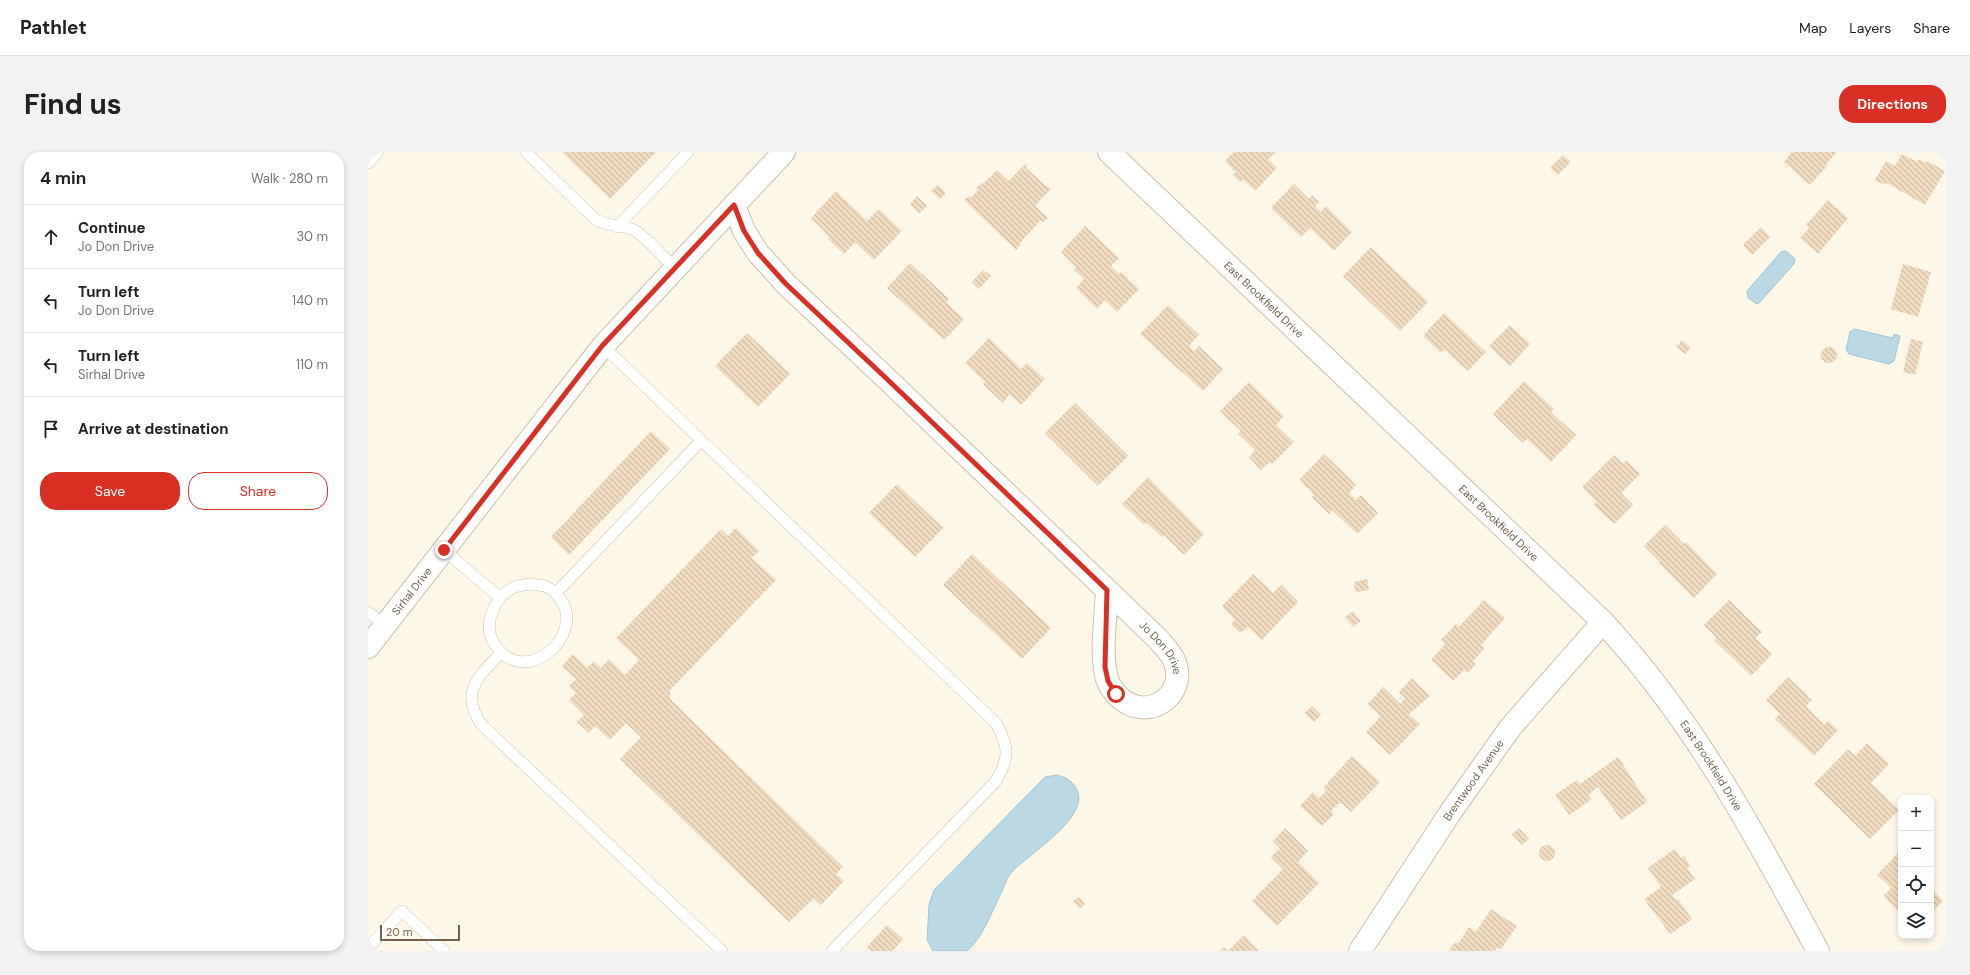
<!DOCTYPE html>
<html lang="en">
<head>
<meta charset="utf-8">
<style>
  :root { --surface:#fff; --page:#f2f2f2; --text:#202124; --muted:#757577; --line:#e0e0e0; --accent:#d93025 }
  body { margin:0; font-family:"DM Sans",sans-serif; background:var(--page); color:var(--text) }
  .controls { position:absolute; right:12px; bottom:12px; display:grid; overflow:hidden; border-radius:8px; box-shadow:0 2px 6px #0003 }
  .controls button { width:36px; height:36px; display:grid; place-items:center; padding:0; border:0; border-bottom:1px solid var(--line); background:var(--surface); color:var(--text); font:20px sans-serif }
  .scale { position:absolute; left:12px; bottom:10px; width:80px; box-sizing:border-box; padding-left:4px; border:2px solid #75614b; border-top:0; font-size:11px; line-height:14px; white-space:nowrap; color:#75614b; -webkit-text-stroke:3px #fffbed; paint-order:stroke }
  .stop { position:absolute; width:12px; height:12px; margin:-9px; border:3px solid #d93025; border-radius:50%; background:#fff }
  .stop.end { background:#d93025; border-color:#fff; box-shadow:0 1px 4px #0008 }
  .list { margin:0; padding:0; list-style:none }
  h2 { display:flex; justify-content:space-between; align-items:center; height:52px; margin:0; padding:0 16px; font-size:17px }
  h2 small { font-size:13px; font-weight:400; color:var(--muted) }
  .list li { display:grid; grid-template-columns:26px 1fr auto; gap:12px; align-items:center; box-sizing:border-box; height:64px; padding:0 16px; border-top:1px solid var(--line) }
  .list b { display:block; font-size:15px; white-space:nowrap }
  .list p { margin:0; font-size:13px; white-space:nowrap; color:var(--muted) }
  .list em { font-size:13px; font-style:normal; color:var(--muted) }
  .actions { display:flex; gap:8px; padding:12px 16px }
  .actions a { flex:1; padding:9px 0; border:1px solid var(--accent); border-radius:16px; text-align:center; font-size:14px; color:var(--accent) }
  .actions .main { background:var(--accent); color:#fff }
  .icon { flex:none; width:22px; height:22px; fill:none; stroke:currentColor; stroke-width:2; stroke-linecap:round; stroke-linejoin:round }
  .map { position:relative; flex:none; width:1578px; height:799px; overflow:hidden; border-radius:16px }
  header { display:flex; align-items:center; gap:24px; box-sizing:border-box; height:56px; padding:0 20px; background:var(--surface); border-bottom:1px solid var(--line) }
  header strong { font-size:19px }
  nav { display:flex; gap:22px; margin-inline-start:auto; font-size:14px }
  .intro { display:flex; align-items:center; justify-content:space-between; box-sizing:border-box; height:96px; padding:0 24px }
  h1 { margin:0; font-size:28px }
  .button { padding:10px 18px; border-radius:16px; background:var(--accent); color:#fff; font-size:14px; font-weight:700 }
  main { display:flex; gap:24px; padding:0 24px }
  aside { flex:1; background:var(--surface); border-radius:16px; box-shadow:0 2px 6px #0003 }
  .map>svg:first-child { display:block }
</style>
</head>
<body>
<header>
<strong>Pathlet</strong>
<nav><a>Map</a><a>Layers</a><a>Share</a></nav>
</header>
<div class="intro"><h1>Find us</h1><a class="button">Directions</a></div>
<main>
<aside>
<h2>4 min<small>Walk · 280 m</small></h2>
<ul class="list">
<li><svg class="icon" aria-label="ahead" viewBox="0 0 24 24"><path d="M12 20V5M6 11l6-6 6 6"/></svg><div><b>Continue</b><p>Jo Don Drive</p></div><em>30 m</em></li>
<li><svg class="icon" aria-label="left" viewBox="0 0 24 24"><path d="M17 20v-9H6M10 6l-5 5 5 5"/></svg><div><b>Turn left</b><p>Jo Don Drive</p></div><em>140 m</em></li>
<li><svg class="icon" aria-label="left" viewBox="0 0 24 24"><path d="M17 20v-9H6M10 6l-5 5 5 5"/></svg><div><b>Turn left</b><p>Sirhal Drive</p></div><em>110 m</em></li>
<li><svg class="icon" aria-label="arrive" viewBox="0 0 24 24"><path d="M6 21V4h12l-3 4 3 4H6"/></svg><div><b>Arrive at destination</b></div></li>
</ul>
<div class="actions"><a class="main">Save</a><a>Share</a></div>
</aside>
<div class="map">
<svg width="1578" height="799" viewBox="0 0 1578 799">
  <defs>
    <pattern id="building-back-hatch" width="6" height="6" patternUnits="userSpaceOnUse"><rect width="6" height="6" fill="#f1dbbe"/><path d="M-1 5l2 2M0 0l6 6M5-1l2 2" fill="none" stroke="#c8b59c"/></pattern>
  </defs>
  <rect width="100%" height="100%" fill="#fcf7e6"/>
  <g fill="#bbd8e5" stroke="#a1c6d7">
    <path d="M1418,99L1427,107L1426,112L1392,150L1389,152L1380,146L1379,139L1413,100Z"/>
    <path d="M1486,177L1525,186L1526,182L1532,184L1526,209L1521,212L1481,202L1478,198L1482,180Z"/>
    <path d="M689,623C697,625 703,628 708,636C725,664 660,702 644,720C639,725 637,733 634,739C624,759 616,784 599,799H565L559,788L561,753L566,738L677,625Z"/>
  </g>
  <g fill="url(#building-back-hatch)">
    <path d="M194,0H288L242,47Z"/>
    <path d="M866,0H908L900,7L909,16L887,39L875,27L872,31L865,23L868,20L857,9Z"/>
    <path d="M1424,0H1469L1458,12L1459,14L1442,33L1416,10Z"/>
    <path d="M1534,2L1549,10L1551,7L1558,11L1559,9L1577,19L1557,53L1519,31L1517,33L1507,28L1518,9L1527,14Z"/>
    <path d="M1195,3L1203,10L1190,23L1182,16Z"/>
    <path d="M658,11L660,14L658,16L679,35L680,34L683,37L667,54L680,66L675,70L673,68L651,92L652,93L648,98L596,48L601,44L603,46L610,38L608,36L614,31L615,32L629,18L641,29Z"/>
    <path d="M926,32L941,47L944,43L951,50L947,54L953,60L958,54L984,80L966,99L942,76L933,85L903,56Z"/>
    <path d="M570,33L578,41L572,47L563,39Z"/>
    <path d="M468,39L499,69L511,57L534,79L506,108L487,90L476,102L460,87L462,85L443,66Z"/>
    <path d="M549,44L559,54L551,62L542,52Z"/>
    <path d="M1460,48L1480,66L1450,102L1432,86L1441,76L1438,73Z"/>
    <path d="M717,74L751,106L743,114L751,122L753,120L771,137L749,160L737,148L729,157L708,136L716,127L706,118L708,115L693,100Z"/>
    <path d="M1393,75L1402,85L1384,103L1375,93Z"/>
    <path d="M1003,95L1060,150L1032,179L975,124Z"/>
    <path d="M542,111L581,147L578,150L596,167L576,188L519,136Z"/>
    <path d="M1535,112L1563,120L1550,165L1523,157Z"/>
    <path d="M615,118L623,124L611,137L604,130Z"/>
    <path d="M800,153L831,183L821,194L826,199L831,194L855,217L835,239L772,182Z"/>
    <path d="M1076,161L1118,200L1100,219L1076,197L1073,201L1055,184Z"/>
    <path d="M1142,173L1162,192L1142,214L1121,194Z"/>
    <path d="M379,181L422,222L390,255L347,214Z"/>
    <path d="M621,186L653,217L659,211L677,227L653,253L642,242L635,251L615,232L617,230L597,211Z"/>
    <path d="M1543,187L1555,190L1547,223L1535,220Z"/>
    <path d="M1314,188L1323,196L1317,202L1308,195Z"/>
    <circle cx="1461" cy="203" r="8"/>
    <path d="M1156,229L1186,257L1183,260L1208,283L1183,310L1159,287L1155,291L1125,262Z"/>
    <path d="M881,230L916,264L908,273L926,290L904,312L902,310L893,318L881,305L887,298L870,282L873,279L852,259Z"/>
    <path d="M707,251L760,304L730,334L677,281Z"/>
    <path d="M283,279L302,297L201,403L183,385Z"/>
    <path d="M956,302L988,333L981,341L988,348L993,343L1010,361L989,382L964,358L961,362L944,345L946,343L931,328Z"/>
    <path d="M1246,303L1255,312L1258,308L1272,322L1253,341L1265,353L1246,372L1226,353L1229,350L1214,335Z"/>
    <path d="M780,325L836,382L816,403L796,383L794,385L778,370L776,373L754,352Z"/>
    <path d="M529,332L575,376L547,405L501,361Z"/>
    <path d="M1297,373L1316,392L1318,390L1349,422L1326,446L1291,411L1292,410L1276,394Z"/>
    <path d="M368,376L391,399L384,406L408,428L302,538V547L475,715L468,722L476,729L453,753L446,746L421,770L252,607L273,585L258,571L242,588L227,574L221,581L209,570L216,563L201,548L208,541L201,534L208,527L194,514L205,502L219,516L226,509L233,516L241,507L257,523L271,508L248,486L353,377L360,384Z"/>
    <path d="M604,402L683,476L654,507L575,433Z"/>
    <path d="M885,422L905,441L913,433L930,450L894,488L880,475L872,481L863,472L867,468L854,454Z"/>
    <path d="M999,427L1001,438L988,440L986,430Z"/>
    <path d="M1116,448L1137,466L1113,493L1117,496L1105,509L1108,512L1100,521L1096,518L1085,529L1063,508L1077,492L1073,488L1088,472L1091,475Z"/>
    <path d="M1361,448L1394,480L1387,486L1404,502L1383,524L1346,488L1348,485L1336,473Z"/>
    <path d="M985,459L993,469L985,475L977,465Z"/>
    <path d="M1420,525L1444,548L1438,554L1456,573L1460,569L1470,578L1446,604L1407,567L1412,562L1398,548Z"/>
    <path d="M1044,526L1062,544L1041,562L1052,572L1022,603L998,580L1013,564L1000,552L1015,535L1032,552L1037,546L1031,540Z"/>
    <path d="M944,554L953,563L946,570L937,561Z"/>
    <path d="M1499,591L1521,612L1503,631L1531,658L1502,687L1446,632L1480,597L1487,604Z"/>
    <path d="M984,604L1012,630L983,660L972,650L963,659L966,662L954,674L932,654L945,640L951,646L958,639L955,636Z"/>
    <path d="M1250,605L1279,650L1253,668L1230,635L1220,643L1223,648L1201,663L1187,643L1209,628L1212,632Z"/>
    <path d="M917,676L940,699L930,710L951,731L909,774L884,749L915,717L903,705L912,696L905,689Z"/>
    <path d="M1151,676L1161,687L1154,693L1144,682Z"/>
    <circle cx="1179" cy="701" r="8"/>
    <path d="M1307,697L1313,706L1316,704L1322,714L1319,716L1327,727L1304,743L1308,748L1310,747L1324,767L1302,782L1276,747L1293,735L1280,716Z"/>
    <path d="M1533,698V762L1515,744L1523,736L1509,723Z"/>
    <path d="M1563,737L1575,749L1563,761Z"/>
    <path d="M711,745L717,752L712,757L705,749Z"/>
    <path d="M1123,757L1149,774L1133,797L1129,795L1127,799H1081L1087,790L1090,792L1101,775L1108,780Z"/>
    <path d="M519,773L535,787L525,799H503L499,795Z"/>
    <path d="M876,783L891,799H852L856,795L860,799Z"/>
  </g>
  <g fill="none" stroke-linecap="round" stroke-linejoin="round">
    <defs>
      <g id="service">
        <path d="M158,0L227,67C240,75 248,72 261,76C275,80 295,105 306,116"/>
        <path d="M0,11L10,0"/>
        <path d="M249,75L320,0"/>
        <path d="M235,194L628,571C641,595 642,605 628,629L464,799"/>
        <path d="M76,398L132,446"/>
        <path d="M162,432C166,433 172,433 177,434C184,437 189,442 193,448C218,484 155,539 126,491C114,472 127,443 147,435C151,433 157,433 162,432Z"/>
        <path d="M188,441L333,289"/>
        <path d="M0,460L18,474"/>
        <path d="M132,502C110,525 92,540 113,572L354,799"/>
        <path d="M0,796L34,759L76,799"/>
      </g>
      <g id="minor">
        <path id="s1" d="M741,0L1235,470C1327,569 1386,681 1450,799"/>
        <path id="s2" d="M366,53L376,79L390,101L418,132L520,228L789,486C795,493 802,500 806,508C821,542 780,572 751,545C746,540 741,533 739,527C732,501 738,465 739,438"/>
        <path id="s3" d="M0,495L235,194L416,0"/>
        <path id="s4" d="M992,799L1082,661L1142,576L1235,470"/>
      </g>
    </defs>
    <use href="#service" stroke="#cec0ad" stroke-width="12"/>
    <use href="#minor" stroke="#cec0ad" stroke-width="24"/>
    <use href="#service" stroke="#fff" stroke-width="11"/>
    <use href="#minor" stroke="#fff" stroke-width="22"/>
  </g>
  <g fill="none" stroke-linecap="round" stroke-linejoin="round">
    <path stroke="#d93025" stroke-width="5" d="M76,398L234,194L366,53L376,79L390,101L418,132L520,228L739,438L737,515L740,529L748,542"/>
  </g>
  <g text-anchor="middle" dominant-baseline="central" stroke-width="3" stroke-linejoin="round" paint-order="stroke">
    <g font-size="11" fill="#75614b" stroke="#fffbed">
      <text stroke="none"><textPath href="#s1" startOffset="214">East Brookfield Drive</textPath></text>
      <text stroke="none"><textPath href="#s1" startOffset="538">East Brookfield Drive</textPath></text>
      <text stroke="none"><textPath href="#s3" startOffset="71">Sirhal Drive</textPath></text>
      <text stroke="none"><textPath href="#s2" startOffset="619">Jo Don Drive</textPath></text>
      <text stroke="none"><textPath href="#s1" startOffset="862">East Brookfield Drive</textPath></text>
      <text stroke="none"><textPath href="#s4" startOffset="205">Brentwood Avenue</textPath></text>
    </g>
  </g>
</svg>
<div class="controls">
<button>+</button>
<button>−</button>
<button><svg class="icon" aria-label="locate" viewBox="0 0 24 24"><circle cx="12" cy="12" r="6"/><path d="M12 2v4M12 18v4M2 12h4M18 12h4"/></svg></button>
<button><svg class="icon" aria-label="layers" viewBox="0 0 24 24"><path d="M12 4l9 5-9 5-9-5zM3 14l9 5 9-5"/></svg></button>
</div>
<div class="scale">20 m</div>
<div class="stop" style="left:748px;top:542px"></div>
<div class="stop end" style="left:76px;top:398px"></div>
</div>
</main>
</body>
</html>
